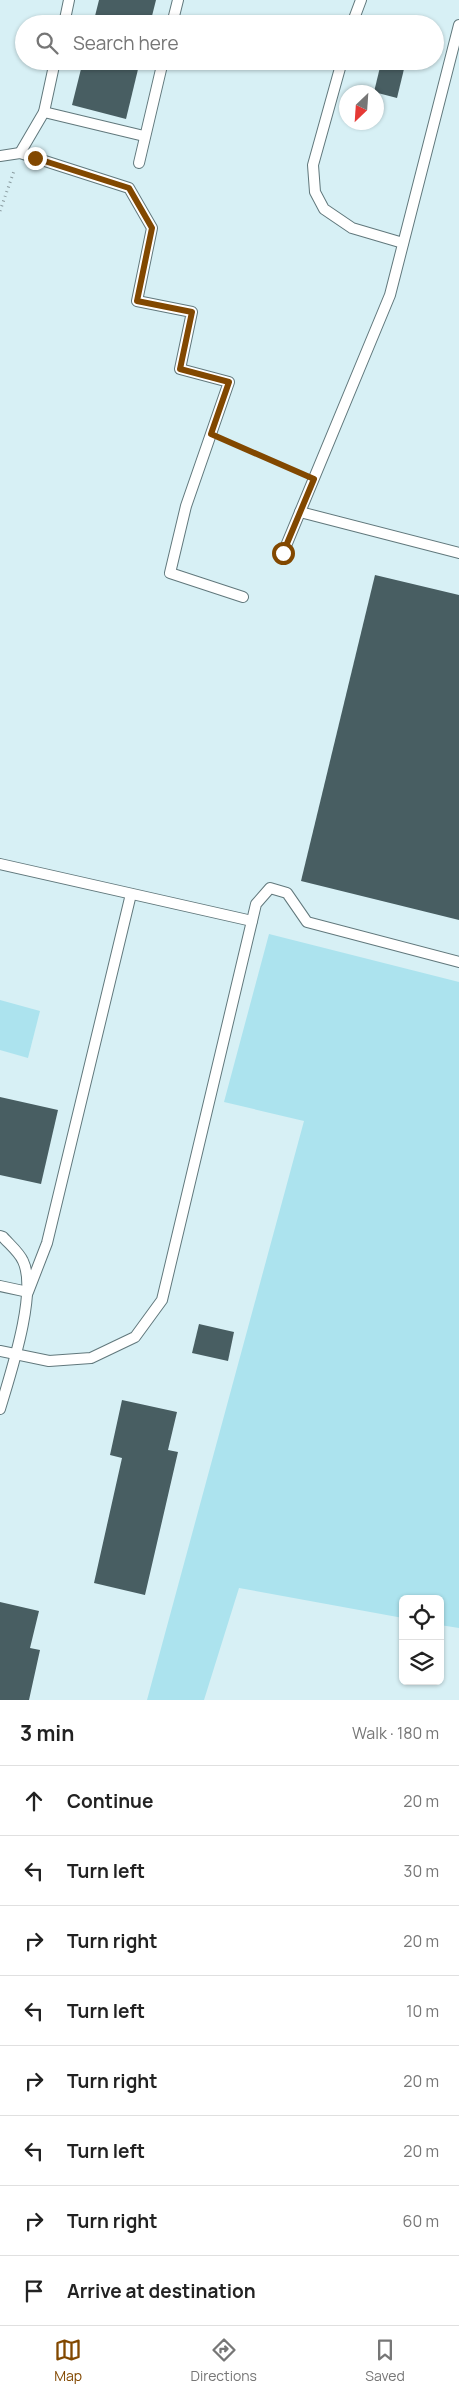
<!DOCTYPE html>
<html lang="en">
<head>
<meta charset="utf-8">
<style>
  :root { --surface:#fff; --page:#f6f6f6; --text:#222; --muted:#767676; --line:#e0e0e0; --accent:#824800 }
  body { margin:0; font-family:Manrope,sans-serif; background:var(--page); color:var(--text) }
  .controls { position:absolute; right:15px; bottom:15px; display:grid; overflow:hidden; border-radius:8px; box-shadow:0 1px 4px #0004 }
  .controls button { width:45px; height:45px; display:grid; place-items:center; padding:0; border:0; border-bottom:1px solid var(--line); background:var(--surface); color:var(--text); font:25px sans-serif }
  .compass { position:absolute; left:339px; top:85px; width:45px; height:45px; border-radius:50%; background:var(--surface); box-shadow:0 1px 4px #0004; rotate:205deg }
  .stop { position:absolute; width:15px; height:15px; margin:-11px; border:4px solid #824800; border-radius:50%; background:#fff }
  .stop.end { background:#824800; border-color:#fff; box-shadow:0 1px 5px #0008 }
  .list { margin:0; padding:0; list-style:none }
  h2 { display:flex; justify-content:space-between; align-items:center; height:65px; margin:0; padding:0 20px; font-size:21px }
  h2 small { font-size:16px; font-weight:400; color:var(--muted) }
  .list li { display:grid; grid-template-columns:32px 1fr auto; gap:15px; align-items:center; box-sizing:border-box; height:70px; padding:0 20px; border-top:1px solid var(--line) }
  .list b { display:block; font-size:19px; white-space:nowrap }
  .list em { font-size:16px; font-style:normal; color:var(--muted) }
  .icon { flex:none; width:28px; height:28px; fill:none; stroke:currentColor; stroke-width:2; stroke-linecap:round; stroke-linejoin:round }
  .map { position:relative; flex:none; width:459px; height:1700px; overflow:hidden }
  .search { position:absolute; background:var(--surface); box-shadow:0 1px 4px #0004; left:15px; right:15px; top:15px; height:55px; display:flex; align-items:center; gap:12px; box-sizing:border-box; padding:0 18px; border-radius:28px; color:var(--muted); font-size:19px }
  .sheet { height:625px; background:var(--surface) }
  nav { display:flex; justify-content:space-around; align-items:center; box-sizing:border-box; height:70px; border-top:1px solid var(--line); background:var(--surface); font-size:14px; color:var(--muted) }
  nav a { display:grid; justify-items:center; gap:2px }
  nav .on { color:var(--accent) }
  .map>svg:first-child { display:block }
</style>
</head>
<body>
<div class="map">
<svg width="459" height="1700" viewBox="0 0 459 1700">
  <rect width="100%" height="100%" fill="#d7f0f5"/>
  <g fill="#ace3ee">
    <path d="M269,934L459,982V1628L440,1625V1599H403V1618L239,1588L204,1700H147L304,1121L224,1102Z"/>
    <path d="M0,1000L40,1011L28,1058L0,1050Z"/>
  </g>
  <g fill="#485e62">
    <path d="M99,0H156L150,24H93Z"/>
    <path d="M83,61H140L126,119L72,105Z"/>
    <path d="M381,63L404,69L397,98L374,92Z"/>
    <path d="M375,575L459,595V920L301,881Z"/>
    <path d="M0,1097L58,1110L41,1184L0,1175Z"/>
    <path d="M199,1324L234,1332L228,1361L192,1353Z"/>
    <path d="M122,1400L177,1412L168,1450L178,1452L145,1595L94,1583L122,1458L110,1455Z"/>
    <path d="M0,1602L39,1611L30,1648L40,1650L29,1700H0Z"/>
  </g>
  <g fill="none" stroke-linecap="round" stroke-linejoin="round">
    <defs>
      <g id="lane">
        <path d="M64,24L69,0"/>
        <path d="M172,24L178,0"/>
        <path d="M352,24L361,0"/>
        <path d="M342,61L313,165L315,192L324,209L352,228L403,243"/>
        <path d="M44,112L144,136"/>
        <path d="M20,153L44,112L55,61"/>
        <path d="M0,156L20,153L129,188L152,228L137,301L192,312L180,369L229,382L186,506L170,573L243,597"/>
        <path d="M139,163L163,61"/>
        <path d="M300,512L459,553"/>
        <path d="M283,553L390,295L459,25"/>
        <path d="M0,864L252,921"/>
        <path d="M0,1236L3,1237C9,1244 19,1252 23,1261C38,1292 10,1375 0,1409"/>
        <path d="M0,1286L28,1292L47,1243L131,894"/>
        <path d="M0,1351L49,1361L91,1358L135,1337L162,1300L252,921L256,904L270,888L287,893L307,922L459,962"/>
      </g>
    </defs>
    <use href="#lane" stroke="#61787c" stroke-width="12"/>
    <g stroke="#8a9ca0" stroke-width="3" stroke-dasharray="1 4" stroke-linecap="butt">
      <path d="M0,211L14,171"/>
      <path d="M225,440L300,473"/>
    </g>
    <use href="#lane" stroke="#fff" stroke-width="10"/>
  </g>
  <g fill="none" stroke-linecap="round" stroke-linejoin="round">
    <path stroke="#824800" stroke-width="6" d="M35,158L129,188L152,228L137,301L192,312L180,369L229,382L211,434L314,479L283,553"/>
  </g>
</svg>
<div class="controls">
<button><svg class="icon" aria-label="locate" viewBox="0 0 24 24"><circle cx="12" cy="12" r="6"/><path d="M12 2v4M12 18v4M2 12h4M18 12h4"/></svg></button>
<button><svg class="icon" aria-label="layers" viewBox="0 0 24 24"><path d="M12 4l9 5-9 5-9-5zM3 14l9 5 9-5"/></svg></button>
</div>
<svg class="compass" viewBox="-18 -18 36 36"><path d="M0-13l5 13h-10z" fill="#e53935"/><path d="M0 13l5-13h-10z" fill="#767676"/></svg>
<div class="stop" style="left:283px;top:553px"></div>
<div class="stop end" style="left:35px;top:158px"></div>
<div class="search"><svg class="icon" aria-label="search" viewBox="0 0 24 24"><circle cx="10" cy="10" r="6"/><path d="M15 15l6 6"/></svg>Search here</div>
</div>
<section class="sheet">
<h2>3 min<small>Walk · 180 m</small></h2>
<ul class="list">
<li><svg class="icon" aria-label="ahead" viewBox="0 0 24 24"><path d="M12 20V5M6 11l6-6 6 6"/></svg><div><b>Continue</b></div><em>20 m</em></li>
<li><svg class="icon" aria-label="left" viewBox="0 0 24 24"><path d="M17 20v-9H6M10 6l-5 5 5 5"/></svg><div><b>Turn left</b></div><em>30 m</em></li>
<li><svg class="icon" aria-label="right" viewBox="0 0 24 24"><path d="M7 20v-9h11M14 6l5 5-5 5"/></svg><div><b>Turn right</b></div><em>20 m</em></li>
<li><svg class="icon" aria-label="left" viewBox="0 0 24 24"><path d="M17 20v-9H6M10 6l-5 5 5 5"/></svg><div><b>Turn left</b></div><em>10 m</em></li>
<li><svg class="icon" aria-label="right" viewBox="0 0 24 24"><path d="M7 20v-9h11M14 6l5 5-5 5"/></svg><div><b>Turn right</b></div><em>20 m</em></li>
<li><svg class="icon" aria-label="left" viewBox="0 0 24 24"><path d="M17 20v-9H6M10 6l-5 5 5 5"/></svg><div><b>Turn left</b></div><em>20 m</em></li>
<li><svg class="icon" aria-label="right" viewBox="0 0 24 24"><path d="M7 20v-9h11M14 6l5 5-5 5"/></svg><div><b>Turn right</b></div><em>60 m</em></li>
<li><svg class="icon" aria-label="arrive" viewBox="0 0 24 24"><path d="M6 21V4h12l-3 4 3 4H6"/></svg><div><b>Arrive at destination</b></div></li>
</ul>
</section>
<nav>
<a class="on"><svg class="icon" aria-label="map" viewBox="0 0 24 24"><path d="M3 6l6-2 6 2 6-2v14l-6 2-6-2-6 2zM9 4v14M15 6v14"/></svg>Map</a>
<a><svg class="icon" aria-label="directions" viewBox="0 0 24 24"><path d="M12 3l9 9-9 9-9-9zM9 14v-3h6M13 9l2 2-2 2"/></svg>Directions</a>
<a><svg class="icon" aria-label="saved" viewBox="0 0 24 24"><path d="M7 4h10v16l-5-4-5 4z"/></svg>Saved</a>
</nav>
</body>
</html>
